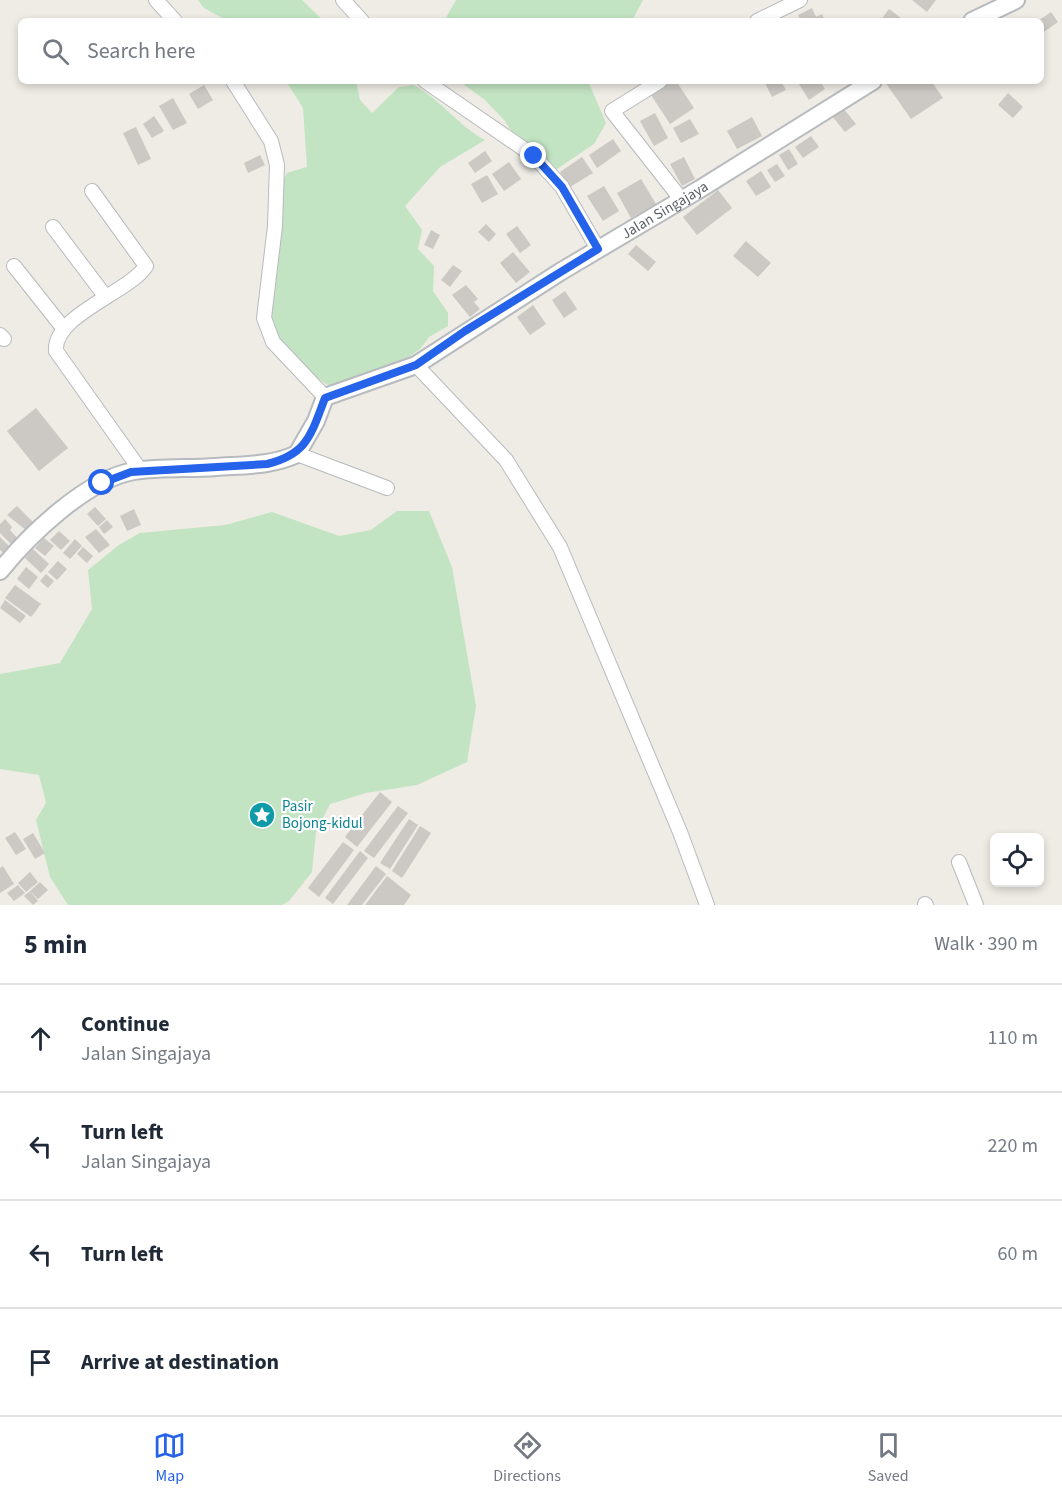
<!DOCTYPE html>
<html lang="en">
<head>
<meta charset="utf-8">
<style>
  :root { --surface:#fff; --page:#f6f6f7; --text:#1f2937; --muted:#747a83; --line:#e0e1e3; --accent:#2563eb }
  body { margin:0; font-family:"Source Sans 3",sans-serif; background:var(--page); color:var(--text) }
  .controls { position:absolute; right:18px; bottom:18px; display:grid; overflow:hidden; border-radius:9px; box-shadow:0 3px 9px #0003 }
  .controls button { width:54px; height:54px; display:grid; place-items:center; padding:0; border:0; border-bottom:2px solid var(--line); background:var(--surface); color:var(--text); font:30px sans-serif }
  .stop { position:absolute; width:18px; height:18px; margin:-14px; border:4px solid #2563eb; border-radius:50%; background:#fff }
  .stop.end { background:#2563eb; border-color:#fff; box-shadow:0 2px 6px #0008 }
  .list { margin:0; padding:0; list-style:none }
  h2 { display:flex; justify-content:space-between; align-items:center; height:78px; margin:0; padding:0 24px; font-size:26px }
  h2 small { font-size:20px; font-weight:400; color:var(--muted) }
  .list li { display:grid; grid-template-columns:39px 1fr auto; gap:18px; align-items:center; box-sizing:border-box; height:108px; padding:0 24px; border-top:2px solid var(--line) }
  .list b { display:block; font-size:22px; white-space:nowrap }
  .list p { margin:0; font-size:20px; white-space:nowrap; color:var(--muted) }
  .list em { font-size:20px; font-style:normal; color:var(--muted) }
  .icon { flex:none; width:33px; height:33px; fill:none; stroke:currentColor; stroke-width:2; stroke-linecap:round; stroke-linejoin:round }
  .map { position:relative; flex:none; width:1062px; height:905px; overflow:hidden }
  .search { position:absolute; background:var(--surface); box-shadow:0 3px 9px #0003; left:18px; right:18px; top:18px; height:66px; display:flex; align-items:center; gap:15px; box-sizing:border-box; padding:0 21px; border-radius:9px; color:var(--muted); font-size:22px }
  .sheet { height:510px; background:var(--surface) }
  nav { display:flex; justify-content:space-around; align-items:center; box-sizing:border-box; height:84px; border-top:2px solid var(--line); background:var(--surface); font-size:16px; color:var(--muted) }
  nav a { display:grid; justify-items:center; gap:3px }
  nav .on { color:var(--accent) }
  .map>svg:first-child { display:block }
</style>
</head>
<body>
<div class="map">
<svg width="1062" height="905" viewBox="0 0 1062 905">
  <rect width="100%" height="100%" fill="#eeece4"/>
  <g fill="#c2e4c2">
    <path d="M198,0H302L324,21L226,20L204,8Z"/>
    <path d="M456,0H643L632,21H444Z"/>
    <path d="M286,81H356L360,100L372,113L399,87L413,85C440,98 458,126 485,140L440,167L405,206L422,230L418,249L434,266L433,291L448,313V326L429,337L420,349L403,361L356,382L328,385C300,368 274,342 270,308L280,187L287,173L307,167L303,108Z"/>
    <path d="M459,81H588L606,123L594,144L554,171L514,136L505,121L485,100Z"/>
    <path d="M397,511H429L452,567L476,706L467,762L417,785L366,793L330,804L316,832L312,872L289,901L282,905H68L50,877L36,820L46,803L39,775L0,769V674L60,663L92,609L88,570L119,545L140,533L225,525L272,512L339,536L371,530Z"/>
  </g>
  <g fill="#ccc8c4">
    <path d="M912,0H936L927,12Z"/>
    <path d="M812,8L816,17L822,14L825,21H801L798,15Z"/>
    <path d="M889,9L905,21H880Z"/>
    <path d="M1051,12L1058,22L1041,34V21H1038Z"/>
    <path d="M667,81H676L694,108L670,124L649,92Z"/>
    <path d="M764,81H781L786,90L772,97Z"/>
    <path d="M797,81H820L825,89L809,100Z"/>
    <path d="M887,81H931L943,98L911,119L885,82Z"/>
    <path d="M204,85L213,100L198,109L189,94Z"/>
    <path d="M1008,93L1023,107L1013,118L998,105Z"/>
    <path d="M173,98L187,123L173,130L159,106Z"/>
    <path d="M843,108L856,124L845,132L832,116Z"/>
    <path d="M655,113L668,138L654,146L640,121Z"/>
    <path d="M154,116L164,131L152,138L143,124Z"/>
    <path d="M752,117L762,136L737,149L727,131Z"/>
    <path d="M690,119L699,134L681,143L673,128Z"/>
    <path d="M136,127L151,159L138,165L123,133Z"/>
    <path d="M811,136L819,147L803,158L795,147Z"/>
    <path d="M613,139L621,151L597,168L589,155Z"/>
    <path d="M789,149L798,164L788,170L779,155Z"/>
    <path d="M485,151L492,161L475,173L468,163Z"/>
    <path d="M260,155L265,165L248,173L244,163Z"/>
    <path d="M582,157L593,173L570,187L560,172Z"/>
    <path d="M684,157L695,179L682,186L670,164Z"/>
    <path d="M509,162L521,179L504,191L492,174Z"/>
    <path d="M777,164L785,176L775,182L767,170Z"/>
    <path d="M761,171L771,187L756,196L746,181Z"/>
    <path d="M487,175L498,194L482,203L471,184Z"/>
    <path d="M641,179L656,204L631,218L617,193Z"/>
    <path d="M604,186L619,211L603,221L587,196Z"/>
    <path d="M718,190L732,208L697,235L683,217Z"/>
    <path d="M486,224L496,234L489,242L478,232Z"/>
    <path d="M517,226L531,245L520,253L506,234Z"/>
    <path d="M431,230L440,235L433,249L424,245Z"/>
    <path d="M746,241L771,263L758,277L733,256Z"/>
    <path d="M636,245L656,262L648,271L628,254Z"/>
    <path d="M513,252L530,272L516,283L500,263Z"/>
    <path d="M453,265L462,271L450,287L441,280Z"/>
    <path d="M466,285L478,299L474,302L480,309L470,317L452,295Z"/>
    <path d="M565,291L577,309L564,318L552,300Z"/>
    <path d="M533,305L546,324L530,335L517,317Z"/>
    <path d="M36,408L68,448L39,471L7,431Z"/>
    <path d="M17,506L38,527L31,534L7,515Z"/>
    <path d="M95,507L106,519L98,526L87,514Z"/>
    <path d="M134,509L141,525L127,531L120,516Z"/>
    <path d="M5,519L12,527L10,530L21,542L15,548L0,533V524Z"/>
    <path d="M107,520L113,527L104,534L99,527Z"/>
    <path d="M96,529L110,545L99,553L85,537Z"/>
    <path d="M59,531L70,541L61,550L50,540Z"/>
    <path d="M0,537L11,548L5,554L0,550Z"/>
    <path d="M44,538L54,546L45,556L35,548Z"/>
    <path d="M75,539L82,546L70,559L63,553Z"/>
    <path d="M83,547L93,556L87,563L77,554Z"/>
    <path d="M33,549L49,564L41,573L25,558Z"/>
    <path d="M58,561L67,569L57,580L48,572Z"/>
    <path d="M26,567L38,577L29,589L17,579Z"/>
    <path d="M46,574L54,581L48,588L40,581Z"/>
    <path d="M15,585L41,604L31,617L5,598Z"/>
    <path d="M5,600L26,616L20,623L0,608Z"/>
    <path d="M380,792L392,802L357,847L345,837Z"/>
    <path d="M398,806L408,813L374,858L364,851Z"/>
    <path d="M409,819L418,825L390,869L380,863Z"/>
    <path d="M420,826L431,833L402,878L392,871Z"/>
    <path d="M15,832L26,849L16,855L5,838Z"/>
    <path d="M33,833L45,853L35,859L23,839Z"/>
    <path d="M343,842L354,850L319,897L308,888Z"/>
    <path d="M360,851L368,858L333,904L325,898Z"/>
    <path d="M3,866L14,884L0,893V868Z"/>
    <path d="M376,866L386,874L362,905H347Z"/>
    <path d="M30,872L38,882L26,892L18,883Z"/>
    <path d="M387,876L411,895L404,905H365Z"/>
    <path d="M40,882L48,890L38,899L30,891Z"/>
    <path d="M18,885L25,893L14,901L7,893Z"/>
    <path d="M30,891L38,901L33,905L24,896Z"/>
  </g>
  <g fill="none" stroke-linecap="round" stroke-linejoin="round">
    <defs>
      <g id="minor">
        <path d="M156,0L175,21"/>
        <path d="M343,0L362,21"/>
        <path d="M757,21L800,0"/>
        <path d="M233,81L271,141L277,165L275,226L264,318L273,342L325,397"/>
        <path d="M425,81L534,156L562,187L598,249"/>
        <path d="M660,81L612,111L681,199"/>
        <path d="M92,191L146,266C130,292 53,315 56,351L141,471"/>
        <path d="M53,227L105,296"/>
        <path d="M14,266L64,329"/>
        <path d="M0,335L4,339"/>
        <path d="M416,365L506,460L560,547L680,832L707,905"/>
        <path d="M297,454L387,488"/>
        <path d="M959,862L976,905"/>
        <path d="M925,904L926,905"/>
      </g>
      <g id="tertiary">
        <path d="M972,21L1016,0"/>
        <path id="s1" d="M0,571C29,535 87,479 134,471C161,467 189,469 216,467C243,465 272,466 297,454L316,421L325,397L416,365L560,272L700,189L873,81"/>
      </g>
    </defs>
    <use href="#minor" stroke="#b7babe" stroke-width="16"/>
    <use href="#tertiary" stroke="#b7babe" stroke-width="20"/>
    <use href="#minor" stroke="#fff" stroke-width="14"/>
    <use href="#tertiary" stroke="#fff" stroke-width="16"/>
  </g>
  <g fill="none" stroke-linecap="round" stroke-linejoin="round">
    <path stroke="#2563eb" stroke-width="8" d="M102,483L131,472L267,464C308,454 311,434 325,398L416,365L465,331L598,249L562,187L534,156"/>
  </g>
  <defs>
    <symbol id="sight-disc" viewBox="-11 -11 22 22"><circle r="9.5" fill="#0f9aa8" stroke="#fff"/><path d="M0-6L1.8-2.2L6-1.7L2.9 1.2L3.7 5.4L0 3.3L-3.7 5.4L-2.9 1.2L-6-1.7L-1.8-2.2Z" fill="#fff"/></symbol>
  </defs>
  <g fill-rule="evenodd">
    <use href="#sight-disc" x="247" y="800" width="30" height="30"/>
  </g>
  <g text-anchor="middle" dominant-baseline="central" stroke-width="4.5" stroke-linejoin="round" paint-order="stroke">
    <g font-size="15" fill="#5c6064" stroke="#fff">
      <text stroke="none"><textPath href="#s1" startOffset="788">Jalan Singajaya</textPath></text>
    </g>
    <g font-size="15" fill="#0d838f" stroke="#fff" text-anchor="start">
      <text x="282" y="806">Pasir<tspan x="282" dy="17">Bojong-kidul</tspan></text>
    </g>
  </g>
</svg>
<div class="controls">
<button><svg class="icon" aria-label="locate" viewBox="0 0 24 24"><circle cx="12" cy="12" r="6"/><path d="M12 2v4M12 18v4M2 12h4M18 12h4"/></svg></button>
</div>
<div class="stop" style="left:102px;top:483px"></div>
<div class="stop end" style="left:534px;top:156px"></div>
<div class="search"><svg class="icon" aria-label="search" viewBox="0 0 24 24"><circle cx="10" cy="10" r="6"/><path d="M15 15l6 6"/></svg>Search here</div>
</div>
<section class="sheet">
<h2>5 min<small>Walk · 390 m</small></h2>
<ul class="list">
<li><svg class="icon" aria-label="ahead" viewBox="0 0 24 24"><path d="M12 20V5M6 11l6-6 6 6"/></svg><div><b>Continue</b><p>Jalan Singajaya</p></div><em>110 m</em></li>
<li><svg class="icon" aria-label="left" viewBox="0 0 24 24"><path d="M17 20v-9H6M10 6l-5 5 5 5"/></svg><div><b>Turn left</b><p>Jalan Singajaya</p></div><em>220 m</em></li>
<li><svg class="icon" aria-label="left" viewBox="0 0 24 24"><path d="M17 20v-9H6M10 6l-5 5 5 5"/></svg><div><b>Turn left</b></div><em>60 m</em></li>
<li><svg class="icon" aria-label="arrive" viewBox="0 0 24 24"><path d="M6 21V4h12l-3 4 3 4H6"/></svg><div><b>Arrive at destination</b></div></li>
</ul>
</section>
<nav>
<a class="on"><svg class="icon" aria-label="map" viewBox="0 0 24 24"><path d="M3 6l6-2 6 2 6-2v14l-6 2-6-2-6 2zM9 4v14M15 6v14"/></svg>Map</a>
<a><svg class="icon" aria-label="directions" viewBox="0 0 24 24"><path d="M12 3l9 9-9 9-9-9zM9 14v-3h6M13 9l2 2-2 2"/></svg>Directions</a>
<a><svg class="icon" aria-label="saved" viewBox="0 0 24 24"><path d="M7 4h10v16l-5-4-5 4z"/></svg>Saved</a>
</nav>
</body>
</html>
